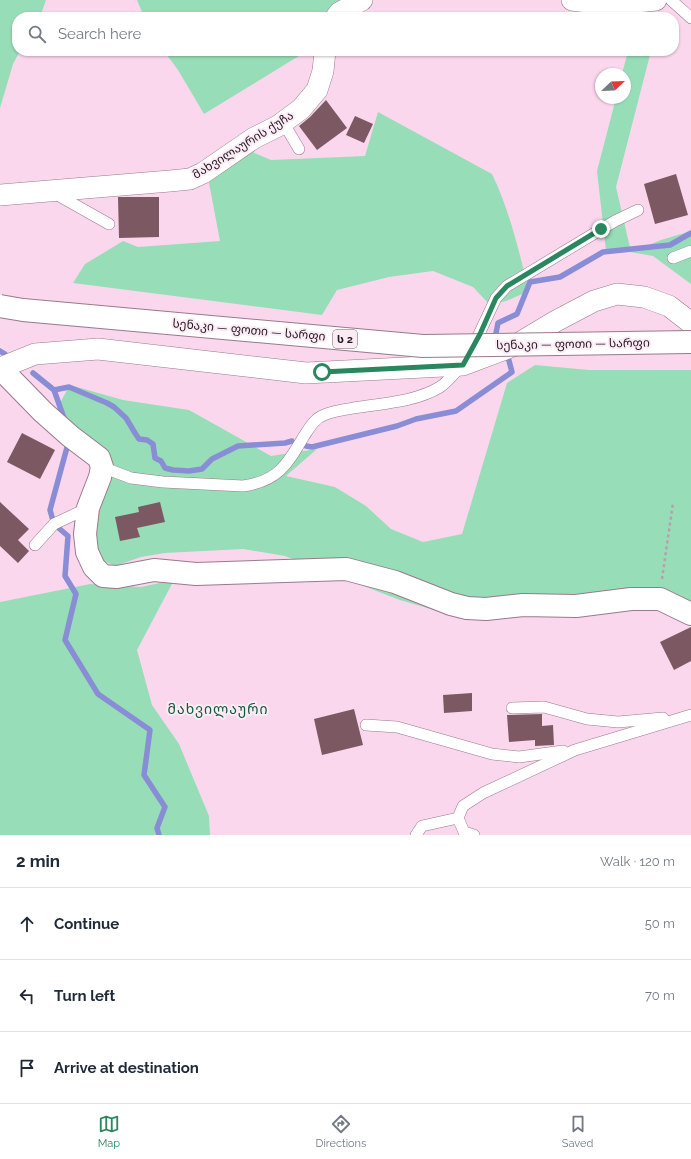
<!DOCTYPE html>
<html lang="en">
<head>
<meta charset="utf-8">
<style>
  :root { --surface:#fff; --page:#f2f2f3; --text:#1f2937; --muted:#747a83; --line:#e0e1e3; --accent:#29865e }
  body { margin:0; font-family:Raleway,"Noto Sans Georgian",sans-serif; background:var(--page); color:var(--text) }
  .compass { position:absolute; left:595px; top:68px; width:36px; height:36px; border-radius:50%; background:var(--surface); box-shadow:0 1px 3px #0004; rotate:67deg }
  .stop { position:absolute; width:12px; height:12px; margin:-9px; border:3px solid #29865e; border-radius:50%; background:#fff }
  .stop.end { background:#29865e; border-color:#fff; box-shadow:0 1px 4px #0008 }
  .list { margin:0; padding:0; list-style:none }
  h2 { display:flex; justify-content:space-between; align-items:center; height:52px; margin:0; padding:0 16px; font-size:17px }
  h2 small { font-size:13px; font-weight:400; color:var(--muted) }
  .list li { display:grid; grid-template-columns:26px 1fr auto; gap:12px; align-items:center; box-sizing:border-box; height:72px; padding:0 16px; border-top:1px solid var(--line) }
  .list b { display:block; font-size:15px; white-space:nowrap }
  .list em { font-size:13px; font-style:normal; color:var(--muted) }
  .icon { flex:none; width:22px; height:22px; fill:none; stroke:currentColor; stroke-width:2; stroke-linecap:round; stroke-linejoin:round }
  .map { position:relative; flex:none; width:691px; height:835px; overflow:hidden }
  .search { position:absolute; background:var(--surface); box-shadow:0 1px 3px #0004; left:12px; right:12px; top:12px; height:44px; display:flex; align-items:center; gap:10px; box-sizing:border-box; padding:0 14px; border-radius:16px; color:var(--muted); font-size:15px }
  .sheet { height:268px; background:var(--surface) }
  nav { display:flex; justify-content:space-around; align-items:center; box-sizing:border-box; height:56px; border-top:1px solid var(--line); background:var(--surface); font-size:11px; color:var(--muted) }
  nav a { display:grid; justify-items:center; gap:2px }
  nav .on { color:var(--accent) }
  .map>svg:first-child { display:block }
</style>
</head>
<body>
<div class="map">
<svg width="691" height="835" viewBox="0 0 691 835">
  <rect width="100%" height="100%" fill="#fbd7ed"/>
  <g fill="#97deb8">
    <path d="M0,0H46L40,17H17V51H20L13,64L0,108Z"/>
    <path d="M137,0H343L326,17H144Z"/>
    <path d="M164,51H307L204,114L178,70Z"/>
    <path d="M628,51H651L616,187L631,252L661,240L691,231V284L653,256L630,252L606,251L597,171L616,98H625V74H622Z"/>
    <path d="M378,112L492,174C510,211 519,252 529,291L506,301L490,305L473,287L433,271L389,277L337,290L322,315L73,283L85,264L123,241L138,247L220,241L205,162L236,145L271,160L365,156Z"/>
    <path d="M535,365L589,370H691V606L444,613L400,600L285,556L243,549L165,553L141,557L115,566L98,558L89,542L102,467L52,417L70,385L123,400L189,410L271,456L317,449L286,476L335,487L366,506L391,529L423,542L462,534L507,383Z"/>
    <path d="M174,580L137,650L152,705L179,744L209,816L210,835H0V602L90,584L141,587Z"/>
  </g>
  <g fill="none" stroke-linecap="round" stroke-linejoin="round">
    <g stroke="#898dd5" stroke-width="5.5">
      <path d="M498,338L496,333L498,323L517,314L530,282L560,277L603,252L670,245L691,233"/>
      <path d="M0,351L5,354"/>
      <path d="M33,373L54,390L65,421"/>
      <path d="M54,390L69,387L107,403L114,407L126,418L135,433L139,439L147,440L153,444L155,458L161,461L165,468L173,470L189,471L202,469L212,459L238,446L285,443L292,441"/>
      <path d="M69,440L50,510L54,524L68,536L65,576L76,594L65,640L98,694L150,730L144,775L165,807L157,828L159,835"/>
      <path d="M306,446L312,447L397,426L416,419L456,411L512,372L508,357"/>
    </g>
  </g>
  <g fill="#7c5862">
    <path d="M326,100L347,128L317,150L299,126L310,117Z"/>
    <path d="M355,116L373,124L364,143L346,135Z"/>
    <path d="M676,174L688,215L655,224L644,184Z"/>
    <path d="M118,197H159V237L119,238Z"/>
    <path d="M22,433L55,450L40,479L7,462Z"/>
    <path d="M0,502L29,529L18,540L29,551L18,563L0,546Z"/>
    <path d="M160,502L165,522L137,528L140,537L120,541L115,517L139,512L138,507Z"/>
    <path d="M691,627V661L674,670L660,642Z"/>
    <path d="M472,693V711L444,713L443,695Z"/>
    <path d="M354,709L363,745L322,755L314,719Z"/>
    <path d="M542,714V726L553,725L554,745L535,746V740L509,742L507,715Z"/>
  </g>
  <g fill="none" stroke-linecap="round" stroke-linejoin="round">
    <defs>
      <g id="lane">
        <path d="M671,0L691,18"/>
        <path d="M283,122L299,149"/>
        <path d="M54,193L109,224"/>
        <path d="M673,258L691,251"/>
        <path d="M473,347L496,298L507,286L615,221L638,210"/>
        <path d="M102,467L131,478L163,482L243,486C278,481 287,465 304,436C310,427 314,419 324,415C335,410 349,409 360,407C387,403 417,401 440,387C448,382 455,372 462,365"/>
        <path d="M35,545L54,524L88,508"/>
        <path d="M512,708L544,707L587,719L618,722L663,718"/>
        <path d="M366,725L397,727L492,754L519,757L563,751"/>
        <path d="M416,835L422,826L458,818"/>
        <path d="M474,835L464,832L458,818L463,806L483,793L575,750L691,715"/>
      </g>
      <g id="street">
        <path d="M572,0C600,4 628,3 656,0"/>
        <path d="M336,17L339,13L362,0"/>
        <path d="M0,195L170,181L190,179L203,173L254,138L278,126L301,109L317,90L323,71L325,51"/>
        <path d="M0,368L35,354L98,349L306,373L463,365L516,345L556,321L594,301L617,294L644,297L669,306L691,323"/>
      </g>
      <path id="secondary" d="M0,368L43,412L70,436L99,458L102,467L100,477L88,508L85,534L87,552L94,567L103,576L117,577L154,570L196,574L346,569L395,582L451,604L467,608L486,609L523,605L576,606L631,599H660L691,614"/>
    </defs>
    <use href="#lane" stroke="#9a798d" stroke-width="12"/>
    <use href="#street" stroke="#9a798d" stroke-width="22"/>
    <use href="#secondary" stroke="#9a798d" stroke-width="24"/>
    <path stroke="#ba9daf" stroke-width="2.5" stroke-dasharray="3 3" stroke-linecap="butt" d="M662,579L673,503"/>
    <use href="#lane" stroke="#fff" stroke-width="11"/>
    <use href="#street" stroke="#fff" stroke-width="21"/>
    <use href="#secondary" stroke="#fff" stroke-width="22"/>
    <defs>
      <path id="highway-bridge" d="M0,306L23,310L423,346L691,342"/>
    </defs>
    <use href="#highway-bridge" stroke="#9a798d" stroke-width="24" stroke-linecap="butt"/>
    <use href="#highway-bridge" stroke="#fff" stroke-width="22"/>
  </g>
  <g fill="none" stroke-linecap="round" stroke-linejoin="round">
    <path stroke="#29865e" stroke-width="5" d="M322,372L463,365L480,334L496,298L507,286L601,229"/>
  </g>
  <g text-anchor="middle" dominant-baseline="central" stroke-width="4" stroke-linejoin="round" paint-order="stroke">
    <rect fill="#faebf4" stroke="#655760" stroke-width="1" x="333" y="330" width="24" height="18" rx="3"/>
    <g font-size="11" font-weight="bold" fill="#251820">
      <text x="345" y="339">ს 2</text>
    </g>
    <g font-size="12" fill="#251820" stroke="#faebf4">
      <text transform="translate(243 145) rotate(-32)">მახვილაურის ქუჩა</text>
      <text transform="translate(249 330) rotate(5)">სენაკი — ფოთი — სარფი</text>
      <text transform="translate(573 344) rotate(-1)">სენაკი — ფოთი — სარფი</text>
    </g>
    <g font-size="14" letter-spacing="1" fill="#16573b" stroke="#faebf4">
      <text x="218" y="709">მახვილაური</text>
    </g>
  </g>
</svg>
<svg class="compass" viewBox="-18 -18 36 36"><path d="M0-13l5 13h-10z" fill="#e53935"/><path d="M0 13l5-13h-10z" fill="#747a83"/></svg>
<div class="stop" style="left:322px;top:372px"></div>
<div class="stop end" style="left:601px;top:229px"></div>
<div class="search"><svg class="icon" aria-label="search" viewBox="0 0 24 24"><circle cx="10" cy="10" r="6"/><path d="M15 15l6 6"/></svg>Search here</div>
</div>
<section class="sheet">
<h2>2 min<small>Walk · 120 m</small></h2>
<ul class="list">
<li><svg class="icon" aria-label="ahead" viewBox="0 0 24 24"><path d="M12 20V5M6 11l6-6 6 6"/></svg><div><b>Continue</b></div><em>50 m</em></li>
<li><svg class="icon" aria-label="left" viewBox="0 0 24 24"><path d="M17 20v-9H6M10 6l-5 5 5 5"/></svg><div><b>Turn left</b></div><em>70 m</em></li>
<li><svg class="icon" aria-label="arrive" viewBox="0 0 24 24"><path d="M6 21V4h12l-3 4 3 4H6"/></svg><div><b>Arrive at destination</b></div></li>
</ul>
</section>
<nav>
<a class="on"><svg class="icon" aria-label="map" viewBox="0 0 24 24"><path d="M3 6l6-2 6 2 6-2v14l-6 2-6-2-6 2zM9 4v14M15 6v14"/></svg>Map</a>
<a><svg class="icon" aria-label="directions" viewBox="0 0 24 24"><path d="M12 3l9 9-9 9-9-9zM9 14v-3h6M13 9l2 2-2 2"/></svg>Directions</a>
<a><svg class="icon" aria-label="saved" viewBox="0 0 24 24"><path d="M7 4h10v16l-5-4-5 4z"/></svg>Saved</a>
</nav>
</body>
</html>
